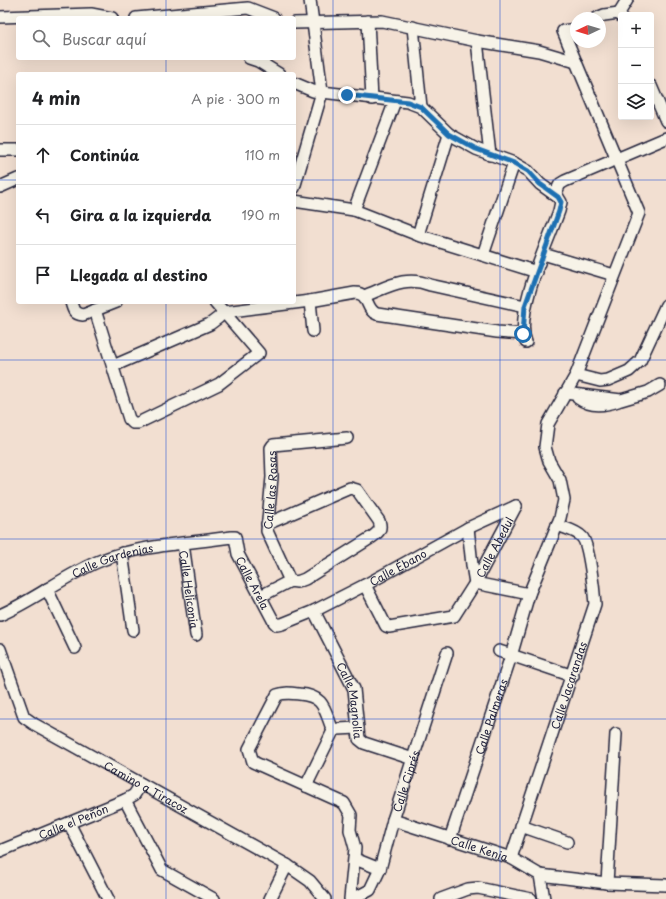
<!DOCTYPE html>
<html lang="es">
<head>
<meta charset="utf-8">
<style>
  :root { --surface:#fff; --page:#f2f2f2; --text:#202124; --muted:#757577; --line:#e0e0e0 }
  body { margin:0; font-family:"Playpen Sans",sans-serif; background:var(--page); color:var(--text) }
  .controls { position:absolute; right:12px; top:12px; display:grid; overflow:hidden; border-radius:4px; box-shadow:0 4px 16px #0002 }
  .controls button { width:36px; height:36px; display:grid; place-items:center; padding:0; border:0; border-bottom:1px solid var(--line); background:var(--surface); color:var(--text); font:20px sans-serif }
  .compass { position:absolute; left:570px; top:12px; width:36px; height:36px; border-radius:50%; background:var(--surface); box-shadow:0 4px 16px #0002; rotate:266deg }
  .stop { position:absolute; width:12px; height:12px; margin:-9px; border:3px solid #1f6fb2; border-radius:50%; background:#fff }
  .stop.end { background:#1f6fb2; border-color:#fff; box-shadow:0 1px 4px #0008 }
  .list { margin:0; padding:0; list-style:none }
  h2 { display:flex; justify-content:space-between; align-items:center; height:52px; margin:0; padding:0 16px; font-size:17px }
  h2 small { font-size:13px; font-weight:400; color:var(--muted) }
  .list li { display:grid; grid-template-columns:26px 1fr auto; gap:12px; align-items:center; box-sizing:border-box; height:60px; padding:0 16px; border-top:1px solid var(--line) }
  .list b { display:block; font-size:15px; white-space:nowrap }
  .list em { font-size:13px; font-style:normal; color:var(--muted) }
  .icon { flex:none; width:22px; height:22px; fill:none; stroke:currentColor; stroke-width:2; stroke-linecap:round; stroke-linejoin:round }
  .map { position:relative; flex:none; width:666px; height:899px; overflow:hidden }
  .search { position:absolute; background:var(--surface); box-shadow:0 4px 16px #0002; left:16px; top:16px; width:280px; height:44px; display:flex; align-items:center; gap:10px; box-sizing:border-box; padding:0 14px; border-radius:4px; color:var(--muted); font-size:15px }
  .panel { position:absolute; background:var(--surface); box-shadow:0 4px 16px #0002; left:16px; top:72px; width:280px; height:232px; border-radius:4px }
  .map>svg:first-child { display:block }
</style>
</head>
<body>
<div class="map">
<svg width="666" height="899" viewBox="0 0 666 899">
  <rect width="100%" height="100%" fill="#f2dfd1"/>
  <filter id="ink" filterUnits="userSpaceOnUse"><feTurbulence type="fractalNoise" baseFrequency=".025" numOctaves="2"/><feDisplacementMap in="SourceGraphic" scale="8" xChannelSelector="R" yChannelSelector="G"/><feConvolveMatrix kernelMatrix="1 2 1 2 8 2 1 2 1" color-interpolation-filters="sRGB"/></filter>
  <g filter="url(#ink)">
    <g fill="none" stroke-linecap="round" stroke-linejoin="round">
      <defs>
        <g id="minor">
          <path d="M621,16L619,13L627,0"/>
          <path d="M0,17L91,14L112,18"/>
          <path d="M136,18L248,8L274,18"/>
          <path d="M597,18L604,15L619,13"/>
          <path d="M368,21L372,99"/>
          <path d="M294,23L382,21L477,41L490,155"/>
          <path d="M413,27L421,107"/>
          <path d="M477,41L539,51L576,62"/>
          <path d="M249,58L258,61L279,74"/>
          <path d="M294,83L313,91L408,102L421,107L449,134L476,149L514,163L528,171L540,184L558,197L561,202L559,211C548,242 514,313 526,342"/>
          <path d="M651,86L666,121"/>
          <path d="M0,150H18"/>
          <path d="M0,187L18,179"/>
          <path d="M294,188L322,92L310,0"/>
          <path d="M555,194L560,184L565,181L666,138"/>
          <path d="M294,201L354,210L418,235L537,272"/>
          <path d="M354,210L395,101"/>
          <path d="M418,235L449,134"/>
          <path d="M543,254L614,275"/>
          <path d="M483,255L514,163"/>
          <path d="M364,296C388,287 405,275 430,285L525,306"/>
          <path d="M310,301L313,331"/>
          <path d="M71,302C73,310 74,314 83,315L116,302"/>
          <path d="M95,310L129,419L133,423H138L219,384L259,353L215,302"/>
          <path d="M113,366L210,324L218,318L224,312L310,301L355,293C370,293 365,310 377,314L497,332L523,334"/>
          <path d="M576,375L600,381L608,380L629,371L640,361L666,305"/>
          <path d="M565,393L621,400L648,392L660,385"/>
          <path d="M578,398C590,407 604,406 618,401"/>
          <path d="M468,528L472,565L475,583"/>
          <path id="s1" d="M183,544L196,635"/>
          <path d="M122,553L133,630"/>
          <path id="s2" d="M290,581L267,531L272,477L271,448L273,445L347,438"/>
          <path d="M475,583L529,594"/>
          <path id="s3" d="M365,585L386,626L389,627L454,616L475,583L516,506"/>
          <path d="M47,589L75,648"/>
          <path d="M261,596L290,581L297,582L305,579L372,537C379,532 382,529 379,521L357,490L350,488L267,524"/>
          <path id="s4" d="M314,611L354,689L359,739L364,743L413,759"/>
          <path id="s5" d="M0,615C35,600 66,574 102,560C140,545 191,543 232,537H235L238,554L274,622L277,625L282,624L314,611L365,585L468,528L516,506"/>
          <path id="s6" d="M0,649L24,717L34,724L287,865L310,881L325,899"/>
          <path d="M499,651L573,676"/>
          <path d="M333,731C324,709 325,696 299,694C291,693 285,692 277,695L249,749L253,762L344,803L351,815L350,830L355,848L350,899"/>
          <path d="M306,786L333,731L338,729L358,728"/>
          <path d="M125,800L162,870L214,899"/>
          <path id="s7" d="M393,820L511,858L540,875L544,899"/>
          <path d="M69,823L108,899"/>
          <path d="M521,826L567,842"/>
          <path id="s8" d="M450,839L511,656L529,594L560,518L564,500L560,480L549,461L545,447L548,424L576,375L639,213L563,31L576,29"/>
          <path id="s9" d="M0,851L125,800L134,795L141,784"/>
          <path id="s10" d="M511,858L595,604C594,591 589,544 582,537C577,531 565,528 557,525"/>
          <path d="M355,859L380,869"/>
          <path d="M540,875L607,883L666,885"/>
          <path d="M607,883L616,734"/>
          <path d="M270,899L287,865"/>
          <path id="s11" d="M353,899L370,890L380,869L393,820L447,653"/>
          <path d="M441,899L468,889L478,888L531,899"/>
        </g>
      </defs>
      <use href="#minor" stroke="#22223b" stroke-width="14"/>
      <use href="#minor" stroke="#f7f3e8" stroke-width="11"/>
    </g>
  </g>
  <g fill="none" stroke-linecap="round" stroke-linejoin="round" filter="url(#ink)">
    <path stroke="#1f6fb2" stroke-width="5" d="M347,95L408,102L421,107L449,134L476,149L514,163L528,171L540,184L558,197L561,202L559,211L525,306L523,334"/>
  </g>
  <path fill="none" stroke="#1d4ed8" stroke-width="1" stroke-opacity="0.55" d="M166,0V18M333,0V899M500,0V899M166,58V74M0,180H18M294,180H666M166,302V899M0,360H666M0,539H666M0,719H666"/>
  <g text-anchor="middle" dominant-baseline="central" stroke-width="3" stroke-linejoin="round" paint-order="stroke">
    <g font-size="11" fill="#22223b" stroke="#f7f3e8">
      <text stroke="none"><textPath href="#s2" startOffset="96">Calle las Rosas</textPath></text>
      <text stroke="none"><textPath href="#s3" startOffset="195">Calle Abedul</textPath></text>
      <text stroke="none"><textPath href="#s5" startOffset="126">Calle Gardenias</textPath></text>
      <text stroke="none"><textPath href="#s5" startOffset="484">Calle Ébano</textPath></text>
      <text stroke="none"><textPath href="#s5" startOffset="301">Calle Arela</textPath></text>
      <text stroke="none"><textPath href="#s1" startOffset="46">Calle Heliconia</textPath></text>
      <text stroke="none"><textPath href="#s10" startOffset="182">Calle Jacarandas</textPath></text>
      <text stroke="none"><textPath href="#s4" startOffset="98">Calle Magnolia</textPath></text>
      <text stroke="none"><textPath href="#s8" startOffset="129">Calle Palmeras</textPath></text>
      <text stroke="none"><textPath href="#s11" startOffset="134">Calle Ciprés</textPath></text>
      <text stroke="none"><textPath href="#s6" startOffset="213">Camino a Tiracoz</textPath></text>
      <text stroke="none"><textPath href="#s9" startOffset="79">Calle el Peñón</textPath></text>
      <text stroke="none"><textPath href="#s7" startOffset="91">Calle Kenia</textPath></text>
    </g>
  </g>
</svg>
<div class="controls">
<button>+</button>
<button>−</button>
<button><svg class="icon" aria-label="layers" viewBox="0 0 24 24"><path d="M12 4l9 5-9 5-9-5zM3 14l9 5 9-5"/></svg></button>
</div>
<svg class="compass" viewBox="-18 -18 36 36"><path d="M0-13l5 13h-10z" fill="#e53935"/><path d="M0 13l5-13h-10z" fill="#757577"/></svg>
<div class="stop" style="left:523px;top:334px"></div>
<div class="stop end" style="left:347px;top:95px"></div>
<div class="search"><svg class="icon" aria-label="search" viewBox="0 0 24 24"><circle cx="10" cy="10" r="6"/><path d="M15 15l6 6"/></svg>Buscar aquí</div>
<section class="panel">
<h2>4 min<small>A pie · 300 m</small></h2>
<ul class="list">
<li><svg class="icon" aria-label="ahead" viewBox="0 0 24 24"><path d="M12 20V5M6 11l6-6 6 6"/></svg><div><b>Continúa</b></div><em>110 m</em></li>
<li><svg class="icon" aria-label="left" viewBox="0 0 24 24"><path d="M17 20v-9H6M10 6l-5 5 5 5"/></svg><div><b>Gira a la izquierda</b></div><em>190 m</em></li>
<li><svg class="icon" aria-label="arrive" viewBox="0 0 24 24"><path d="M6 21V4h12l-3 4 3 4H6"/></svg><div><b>Llegada al destino</b></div></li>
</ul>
</section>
</div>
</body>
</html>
